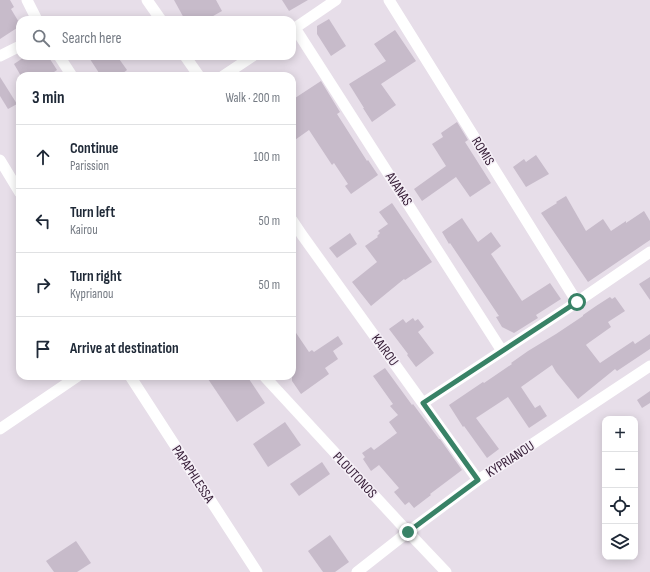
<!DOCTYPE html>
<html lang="en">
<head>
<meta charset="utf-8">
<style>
  :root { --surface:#fff; --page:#f6f6f7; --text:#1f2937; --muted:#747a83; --line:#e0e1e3 }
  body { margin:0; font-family:"Sofia Sans Condensed",sans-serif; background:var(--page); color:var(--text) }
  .controls { position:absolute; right:12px; bottom:12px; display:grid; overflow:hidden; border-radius:8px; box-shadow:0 2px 10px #0003 }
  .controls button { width:36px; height:36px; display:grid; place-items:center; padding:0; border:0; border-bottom:1px solid var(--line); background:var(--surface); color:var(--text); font:20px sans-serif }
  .stop { position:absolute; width:12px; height:12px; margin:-9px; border:3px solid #388266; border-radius:50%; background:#fff }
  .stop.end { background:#388266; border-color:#fff; box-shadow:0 1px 4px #0008 }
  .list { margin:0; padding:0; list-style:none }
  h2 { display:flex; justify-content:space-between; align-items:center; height:52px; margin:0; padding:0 16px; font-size:17px }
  h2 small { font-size:13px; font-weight:400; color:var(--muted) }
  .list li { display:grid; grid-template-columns:26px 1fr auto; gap:12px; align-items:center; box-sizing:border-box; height:64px; padding:0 16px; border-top:1px solid var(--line) }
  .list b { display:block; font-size:15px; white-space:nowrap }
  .list p { margin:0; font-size:13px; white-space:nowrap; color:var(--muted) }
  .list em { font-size:13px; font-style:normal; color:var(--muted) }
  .icon { flex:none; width:22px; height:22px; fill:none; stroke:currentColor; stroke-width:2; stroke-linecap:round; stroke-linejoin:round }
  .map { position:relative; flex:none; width:650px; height:572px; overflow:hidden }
  .search { position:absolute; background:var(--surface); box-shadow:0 2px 10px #0003; left:16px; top:16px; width:280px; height:44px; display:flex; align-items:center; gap:10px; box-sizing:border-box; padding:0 14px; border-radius:12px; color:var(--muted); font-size:15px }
  .panel { position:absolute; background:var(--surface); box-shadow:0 2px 10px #0003; left:16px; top:72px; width:280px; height:308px; border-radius:12px }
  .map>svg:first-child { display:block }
</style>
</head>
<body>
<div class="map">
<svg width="650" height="572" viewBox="0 0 650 572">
  <rect width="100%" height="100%" fill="#e7dee9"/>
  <g fill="#c7bbca">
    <path d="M0,0H10L14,7L11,9L20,24V26L0,39Z"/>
    <path d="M174,0H216L222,11L206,20H185Z"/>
    <path d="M282,0H308L289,11Z"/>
    <path d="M329,19L346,46L331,56L317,34V26Z"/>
    <path d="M395,30L416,61L381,84L396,105L372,122L363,108H364L349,84L386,61L374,44Z"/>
    <path d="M26,56H48L57,70L48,76H21L14,64Z"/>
    <path d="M88,56H117L127,70L119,76H101Z"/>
    <path d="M0,77L17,104L8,109L0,96Z"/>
    <path d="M321,81L340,112L337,114L367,161L368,160L378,175L351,194L345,186L348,184L334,163L332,165L309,130L292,142V100Z"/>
    <path d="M457,122L468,140L465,142L491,183L470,197L456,177L422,201L414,189L446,166L432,144L443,137L441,133Z"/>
    <path d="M536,155L549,174L526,187L513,167L524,159L526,162Z"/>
    <path d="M566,196L586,231L603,219L611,231L626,221V223L644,211L650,221V240L588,282L541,213L557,203L556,202Z"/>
    <path d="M392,203L432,262L405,280L404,279L371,306L352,282L377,262L365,246L378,237L377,236L380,233L378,231L388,224L379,212Z"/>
    <path d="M462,218L478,242L491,232L501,246L491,254L522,301L550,283L561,299L536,315L538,318L514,333L502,327L496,317L499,316L450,243L449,244L442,232Z"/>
    <path d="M350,233L357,244L337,258L329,248Z"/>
    <path d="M650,277V300L639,284Z"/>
    <path d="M610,297L612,299L615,297L625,311L608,322L611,327L587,344L586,345L600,363L633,341L635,344L650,334V349L617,371L615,369L578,399L556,372L552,365L521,387L535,408L540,405L547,416L529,428L508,397L476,418L499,449L487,458L464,426L463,427L449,405L483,382L484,383L512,364L511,363L528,351L556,334L583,316V315L596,306Z"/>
    <path d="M413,318L415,321L418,319L424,327L418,332L434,353L416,367L407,355L408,354L389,329L403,319L406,323Z"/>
    <path d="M292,327L309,352L312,350L314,352L338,336L343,344L333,351L338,359L325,368L329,374L301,394L292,381Z"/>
    <path d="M385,368L412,405L413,404L439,439H440L462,470L430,494L431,495L414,508L409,502L405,505L394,492L399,488L379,465L371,471L363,459L365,457L362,453L371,447L374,450L397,433L389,422L398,415L390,406L393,404L373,376Z"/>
    <path d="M206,376H247L265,403L237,422Z"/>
    <path d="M650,391V403L642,408L637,400Z"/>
    <path d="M285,422L301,445L268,467L253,444Z"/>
    <path d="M322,462L330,474L299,496L290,484Z"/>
    <path d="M330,535L349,562L335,572H323L308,551Z"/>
    <path d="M76,541L91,563L77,572H54L46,561Z"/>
  </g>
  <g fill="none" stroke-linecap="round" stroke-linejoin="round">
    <g stroke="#fff" stroke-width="11">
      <path d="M27,0L37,20"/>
      <path d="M147,0L161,20"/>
      <path d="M389,0L577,302"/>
      <path d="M295,28L502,351"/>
      <path d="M292,30L336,0"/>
      <path d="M0,56L20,46"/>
      <path d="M59,56L72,76"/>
      <path d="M185,56L199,76"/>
      <path d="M223,76L253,56"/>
      <path d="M0,160L20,193"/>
      <path d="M292,220L302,235L478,480"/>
      <path d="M130,376L257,572"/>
      <path d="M264,376L408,532L446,572"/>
      <path d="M423,403L577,302L650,252"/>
      <path d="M0,429L78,376"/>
      <path d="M357,572L408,532L478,480L650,366"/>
    </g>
  </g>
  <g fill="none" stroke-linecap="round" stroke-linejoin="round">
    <path stroke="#388266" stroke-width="5" d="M408,532L478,480L423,403L577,302"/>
  </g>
  <g text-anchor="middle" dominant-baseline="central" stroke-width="3" stroke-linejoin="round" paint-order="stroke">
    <g font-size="14" fill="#382039" stroke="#f4eef6">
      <text transform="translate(483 151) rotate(58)">ROMIS</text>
      <text transform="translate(399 189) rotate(57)">AVANAS</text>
      <text transform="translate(385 350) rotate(54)">KAIROU</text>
      <text transform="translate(510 459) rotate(-33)">KYPRIANOU</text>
      <text transform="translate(193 474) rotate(57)">PAPAPHLESSA</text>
      <text transform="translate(355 475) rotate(47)">PLOUTONOS</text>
    </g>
  </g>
</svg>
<div class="controls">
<button>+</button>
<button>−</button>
<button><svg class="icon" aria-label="locate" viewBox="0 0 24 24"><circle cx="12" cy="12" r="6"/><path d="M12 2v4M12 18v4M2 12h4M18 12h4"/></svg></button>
<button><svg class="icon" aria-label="layers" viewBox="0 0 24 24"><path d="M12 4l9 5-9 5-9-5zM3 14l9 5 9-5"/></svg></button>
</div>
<div class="stop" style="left:577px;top:302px"></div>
<div class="stop end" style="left:408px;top:532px"></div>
<div class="search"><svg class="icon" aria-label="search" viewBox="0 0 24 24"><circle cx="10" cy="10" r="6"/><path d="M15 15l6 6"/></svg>Search here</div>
<section class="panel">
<h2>3 min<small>Walk · 200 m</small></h2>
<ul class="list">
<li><svg class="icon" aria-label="ahead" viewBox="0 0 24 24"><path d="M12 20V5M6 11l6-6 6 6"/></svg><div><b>Continue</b><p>Parission</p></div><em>100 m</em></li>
<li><svg class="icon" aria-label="left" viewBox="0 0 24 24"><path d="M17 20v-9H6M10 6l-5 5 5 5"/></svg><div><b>Turn left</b><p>Kairou</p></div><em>50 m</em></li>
<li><svg class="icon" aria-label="right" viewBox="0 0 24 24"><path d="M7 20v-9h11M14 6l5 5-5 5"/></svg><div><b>Turn right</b><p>Kyprianou</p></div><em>50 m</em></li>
<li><svg class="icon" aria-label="arrive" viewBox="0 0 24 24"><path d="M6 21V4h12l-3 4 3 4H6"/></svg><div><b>Arrive at destination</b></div></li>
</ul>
</section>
</div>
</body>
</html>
